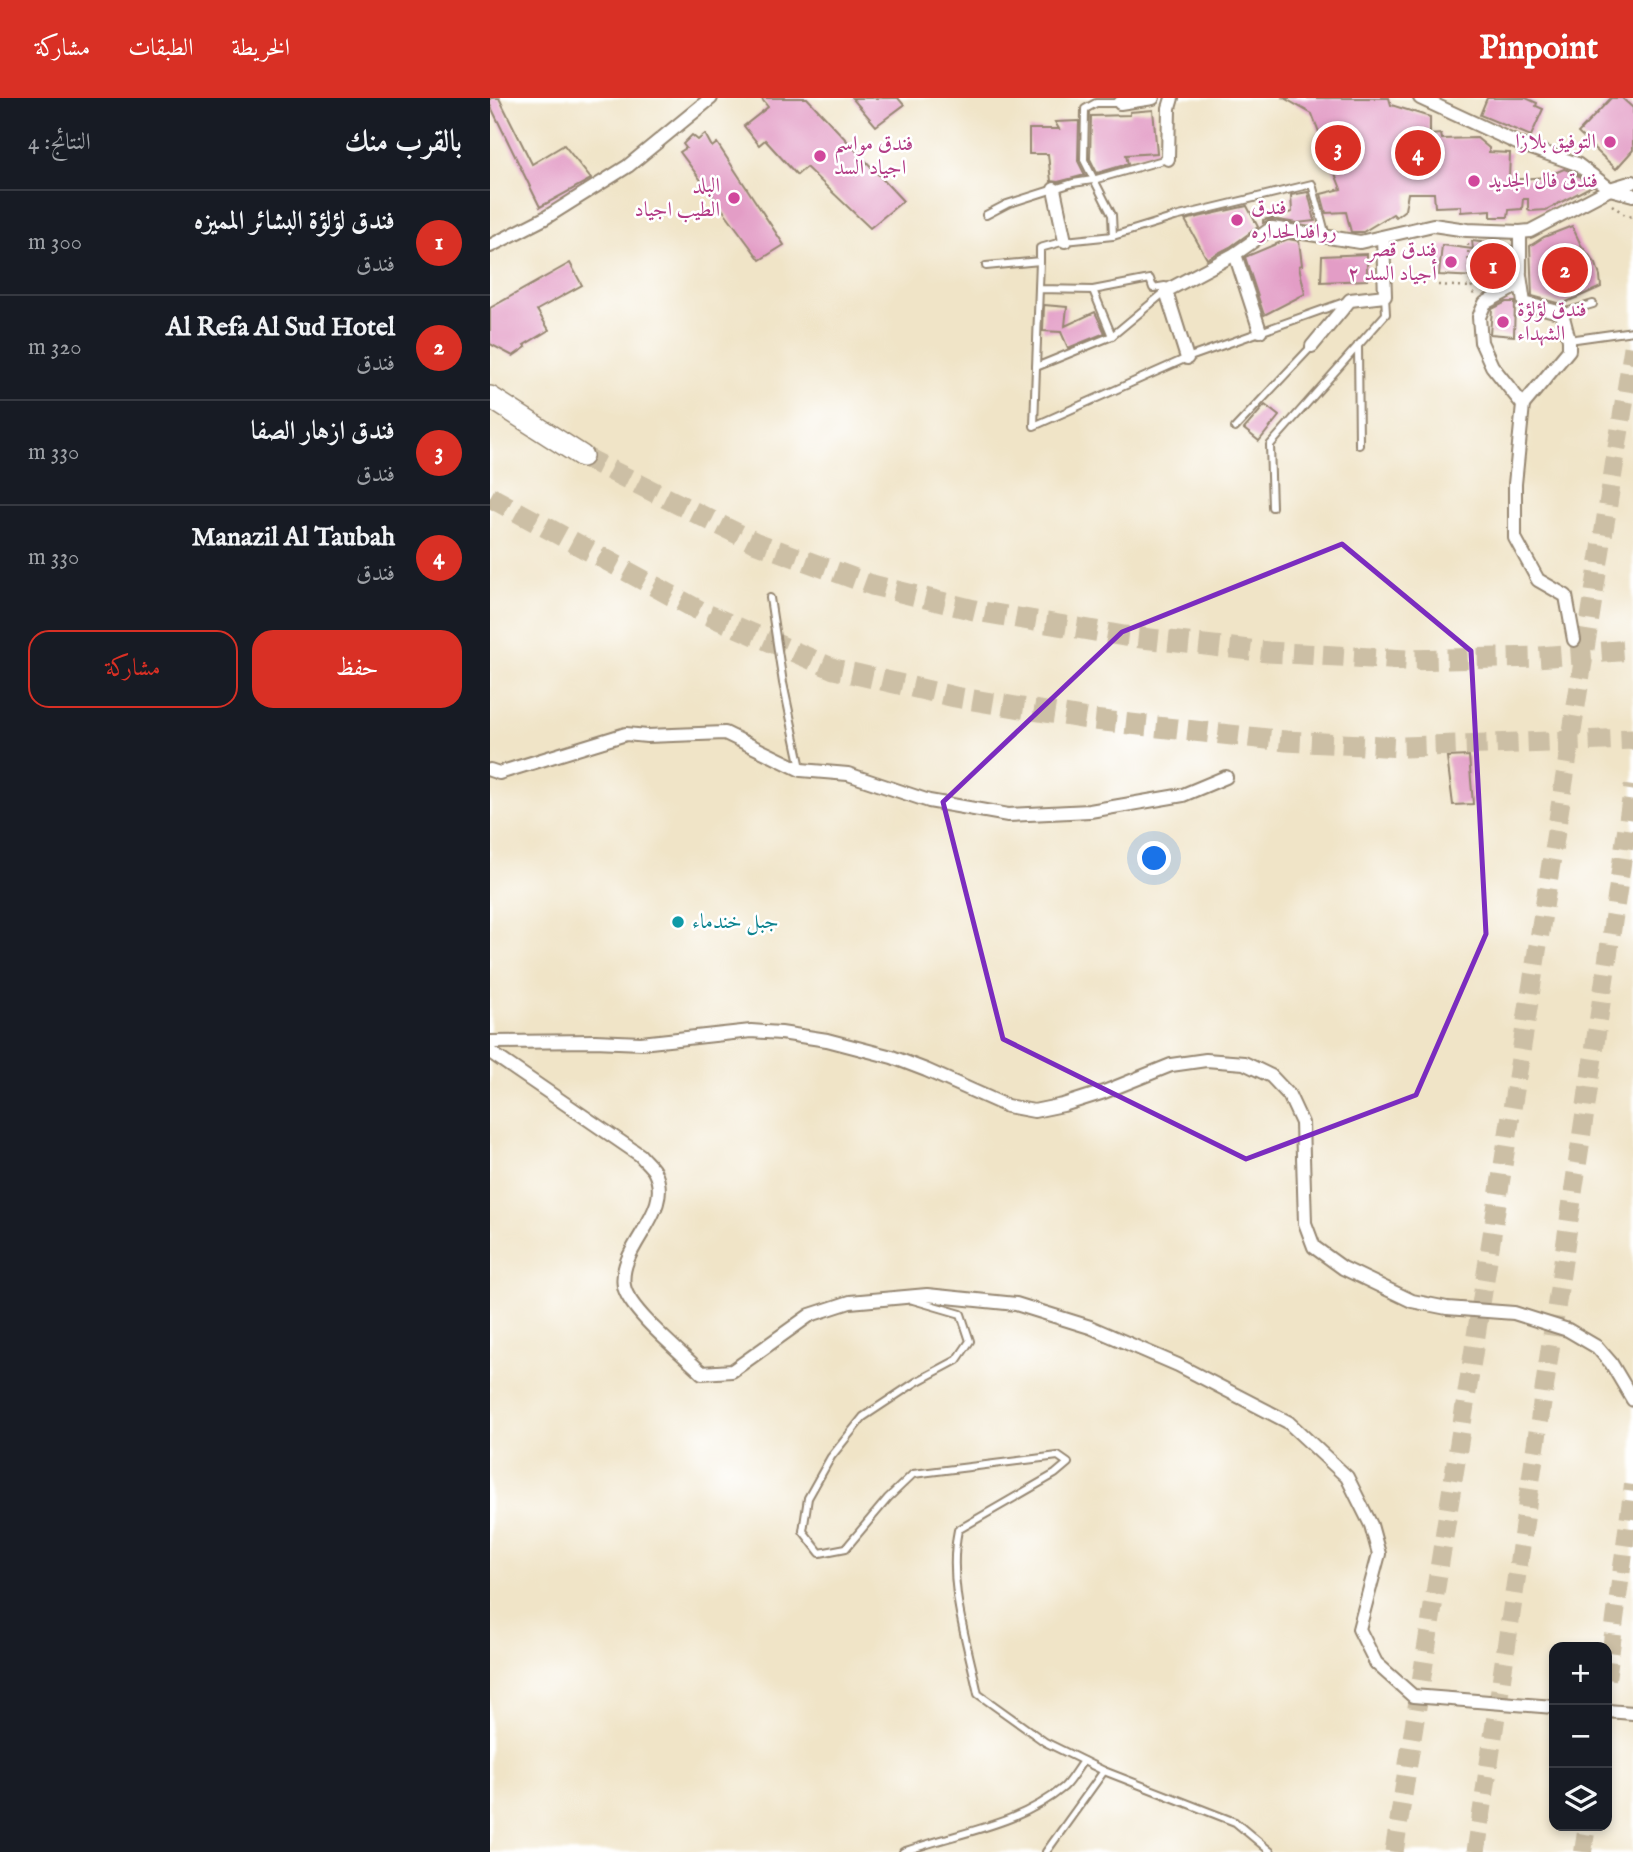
<!DOCTYPE html>
<html lang="ar">
<head>
<meta charset="utf-8">
<style>
  :root { --surface:#171b24; --page:#242831; --text:#f1f3f6; --muted:#9ea1a6; --line:#363941; --accent:#d93025 }
  body { margin:0; font-family:"IM FELL English",Amiri,serif; background:var(--page); color:var(--text); direction:rtl }
  .controls { position:absolute; right:21px; bottom:21px; display:grid; overflow:hidden; border-radius:14px; box-shadow:0 4px 10px #0003 }
  .controls button { width:63px; height:63px; display:grid; place-items:center; padding:0; border:0; border-bottom:2px solid var(--line); background:var(--surface); color:var(--text); font:35px sans-serif }
  .you { position:absolute; left:665px; top:761px; width:24px; height:24px; margin:-18px; border:5px solid #fff; border-radius:50%; background:#1a73e8; box-shadow:0 0 0 10px #1a73e833 }
  .badge { display:grid; place-items:center; width:46px; height:46px; border-radius:50%; background:var(--accent); color:#fff; font-size:23px; font-weight:700 }
  .pin { position:absolute; translate:-50% -50%; border:4px solid #fff; box-shadow:0 2px 7px #0006 }
  .list { margin:0; padding:0; list-style:none }
  h2 { display:flex; justify-content:space-between; align-items:center; height:91px; margin:0; padding:0 28px; font-size:30px }
  h2 small { font-size:23px; font-weight:400; color:var(--muted) }
  .list li { display:grid; grid-template-columns:46px 1fr auto; gap:21px; align-items:center; box-sizing:border-box; height:105px; padding:0 28px; border-top:2px solid var(--line) }
  .list b { display:block; font-size:26px; white-space:nowrap }
  .list p { margin:0; font-size:23px; white-space:nowrap; color:var(--muted) }
  .list em { font-size:23px; font-style:normal; color:var(--muted) }
  .actions { display:flex; gap:14px; padding:21px 28px }
  .actions a { flex:1; padding:16px 0; border:2px solid var(--accent); border-radius:21px; text-align:center; font-size:24px; color:var(--accent) }
  .actions .main { background:var(--accent); color:#fff }
  .icon { flex:none; width:38px; height:38px; fill:none; stroke:currentColor; stroke-width:2; stroke-linecap:round; stroke-linejoin:round }
  .map { position:relative; flex:none; width:1143px; height:1754px; overflow:hidden; direction:ltr }
  header { display:flex; align-items:center; gap:42px; box-sizing:border-box; height:98px; padding:0 35px; background:var(--accent); color:#fff }
  header strong { font-size:33px }
  nav { display:flex; gap:38px; margin-inline-start:auto; font-size:24px }
  main { display:flex }
  aside { flex:1; background:var(--surface) }
  .map>svg:first-child { display:block }
</style>
</head>
<body>
<header>
<strong>Pinpoint</strong>
<nav><a>الخريطة</a><a>الطبقات</a><a>مشاركة</a></nav>
</header>
<main>
<div class="map">
<svg width="1143" height="1754" viewBox="0 0 1143 1754">
  <rect width="100%" height="100%" fill="#fff"/>
  <filter id="ink" filterUnits="userSpaceOnUse"><feTurbulence type="fractalNoise" baseFrequency=".0143" numOctaves="2"/><feDisplacementMap in="SourceGraphic" scale="14" xChannelSelector="R" yChannelSelector="G"/><feConvolveMatrix kernelMatrix="1 2 1 2 8 2 1 2 1" color-interpolation-filters="sRGB"/></filter>
  <filter id="wash" filterUnits="userSpaceOnUse"><feTurbulence type="fractalNoise" baseFrequency=".00686" numOctaves="4" result="noise"/><feDisplacementMap in="SourceGraphic" scale="28" xChannelSelector="R" yChannelSelector="G"/><feGaussianBlur stdDeviation="1.57" result="paint"/><feColorMatrix in="noise" values="0 0 0 0 0 0 0 0 0 0 0 0 0 0 0 0 0 1.4 0 .05"/><feComposite in="paint" operator="in"/></filter>
  <g filter="url(#wash)">
    <rect width="100%" height="100%" fill="#f0e4c7"/>
    <g id="blocks">
      <g fill="#e39dc6">
        <path d="M0,0H9L42,66L74,47L101,81L50,109L0,7Z"/>
        <path d="M271,0H317L413,103L380,130L316,69L307,77L275,42L269,47L254,28L278,9Z"/>
        <path d="M362,0H408L414,7L386,28Z"/>
        <path d="M794,0H899L901,7L940,19V37L951,36L952,41L987,40L999,50V54L1020,55L1019,82L1055,79L1074,71L1083,74L1102,88L1056,112L1041,113L1038,111V101H1033L1032,111L1019,112L1018,119H1001V112L971,114V108L945,109L944,95H918L915,112L906,119L903,116L873,134H861L856,114L836,115L831,96L851,91L822,16Z"/>
        <path d="M997,0H1036L1047,5L1046,8L1053,11L1041,38L990,17Z"/>
        <path d="M1121,0H1132L1143,10V52L1126,71L1088,35Z"/>
        <path d="M663,12L667,55L636,57L638,66L607,75L600,61L601,18L640,17V14Z"/>
        <path d="M589,23L588,63L595,77L568,84L561,83L558,56H539V31H569L565,24Z"/>
        <path d="M215,36L222,49L227,45L294,147L270,162L190,54L196,50L193,46L202,37L208,42Z"/>
        <path d="M818,94L825,123L807,125L782,121L773,125V122L802,114L801,97Z"/>
        <path d="M757,108L768,129L740,149L717,161L695,122Z"/>
        <path d="M1082,128L1091,147L1106,166L1110,178L1111,189L1072,206L1042,198L1040,148L1054,139Z"/>
        <path d="M798,141L809,143L812,167L809,168L815,196L774,217L755,159Z"/>
        <path d="M982,143L1021,148L1020,175L1009,187L997,194L989,190L986,179L949,177L952,147L983,151Z"/>
        <path d="M877,156V182L831,184L832,158Z"/>
        <path d="M80,165L92,187L47,212L59,232L34,247L36,249L23,258L0,246V210Z"/>
        <path d="M1016,204H1025L1024,238L1000,236L1002,211Z"/>
        <path d="M554,207L577,209L575,228L605,214L615,235L578,250L571,234L553,233Z"/>
        <path d="M775,307L789,318L769,343L754,331Z"/>
        <path d="M979,658L983,706L963,707L957,659Z"/>
      </g>
    </g>
  </g>
  <g filter="url(#ink)">
    <use href="#blocks" fill-opacity="0" stroke="#968772" stroke-width="2"/>
    <g fill="none" stroke-linecap="round" stroke-linejoin="round">
      <g stroke="#ccbfa5" stroke-width="18" stroke-dasharray="18 9" stroke-linecap="butt">
        <path d="M1117,1581L1143,1387"/>
        <path d="M1093,1754L1097,1728"/>
      </g>
      <g stroke="#ccbfa5" stroke-width="19" stroke-dasharray="19 10" stroke-linecap="butt">
        <path d="M904,1754L1143,249"/>
        <path d="M986,1754L1143,688"/>
      </g>
      <g stroke="#ccbfa5" stroke-width="21" stroke-dasharray="21 10" stroke-linecap="butt">
        <path d="M92,358L264,444L382,487L492,514L634,538L778,554L917,562L1048,559L1143,552"/>
        <path d="M0,399L214,515L344,571L465,599L604,622L796,643L911,649L1143,641"/>
      </g>
      <defs>
        <g id="service">
          <path d="M496,117L517,106L583,85L603,82L677,61"/>
          <path d="M623,138L622,117L594,62L595,11L606,5H630"/>
          <path d="M496,168L550,163V150L575,143L623,138L685,119L822,86L836,138"/>
          <path d="M549,191L603,192L660,181L663,190L675,188L676,193L622,238L546,269L550,163"/>
          <path d="M603,192L622,238"/>
          <path d="M1072,215L1103,206"/>
          <path d="M1079,242L1143,233"/>
          <path d="M868,247L869,347"/>
          <path d="M546,269L544,328L697,260L857,203"/>
          <path d="M745,330L822,248"/>
          <path d="M782,409L780,347L896,216L895,198"/>
          <path d="M280,500L293,585L311,670"/>
          <path d="M423,1202L471,1216L480,1243L467,1262L426,1284L373,1319L341,1359L318,1400L313,1433L330,1455L356,1450L398,1400L423,1376L568,1358L578,1365L565,1376L468,1432C457,1486 477,1543 488,1596L555,1644L614,1673L556,1754"/>
          <path d="M614,1673L745,1724L781,1754"/>
          <path d="M413,1754C468,1734 528,1728 574,1689C581,1682 587,1671 593,1663"/>
        </g>
        <g id="minor">
          <path d="M930,0L1027,45L1087,66L1120,91L1143,97"/>
          <path d="M630,5L663,0"/>
          <path d="M678,61L679,10L682,0"/>
          <path d="M564,91L575,143"/>
          <path d="M1030,134V173L1025,189L995,205L989,219L991,244L1002,268L1033,307L1025,386V440L1048,482L1076,498L1084,542"/>
          <path d="M0,148L55,120L138,68L221,0"/>
          <path d="M745,156L770,233"/>
          <path d="M1030,177L1034,205L1072,215L1079,242V252L1033,307"/>
          <path d="M822,248L860,202L895,198L893,139"/>
          <path d="M697,260L676,193L745,156L782,130L870,144L943,127L977,132L1030,134L1040,133L1120,91L1143,84"/>
          <path d="M0,672L9,675L136,636L157,638L235,635L311,672L358,676L439,703L518,717L600,713L693,697L736,679"/>
          <path d="M0,944L105,943L151,945L261,933L291,935L337,942L402,959L436,972L517,1008L544,1013L573,1007L614,994L681,967L716,962L754,965L781,978L799,997L812,1025L815,1125L824,1149L853,1170L922,1203L957,1210L1024,1215L1078,1232L1107,1249L1121,1265L1143,1302"/>
          <path d="M0,954L150,1057C154,1062 161,1068 164,1073C186,1114 127,1148 134,1188C138,1212 194,1257 212,1275L242,1273L320,1217L360,1204L437,1197L526,1206L600,1229L688,1267L798,1324L857,1379L881,1427L889,1456L869,1531L886,1565L923,1598L1064,1609"/>
          <path d="M1117,1613L1143,1615"/>
        </g>
        <path id="motorway" d="M0,299L92,358"/>
      </defs>
      <use href="#service" stroke="#968772" stroke-width="10"/>
      <use href="#minor" stroke="#968772" stroke-width="16"/>
      <use href="#motorway" stroke="#968772" stroke-width="24"/>
      <g stroke="#968772" stroke-width="2.5" stroke-dasharray="2 5" stroke-linecap="butt">
        <path d="M1122,107L1135,117L1143,119"/>
        <path d="M978,146L979,176L984,198"/>
        <path d="M948,187L982,189"/>
      </g>
      <use href="#service" stroke="#fff" stroke-width="6"/>
      <use href="#minor" stroke="#fff" stroke-width="12"/>
      <use href="#motorway" stroke="#fff" stroke-width="21"/>
    </g>
  </g>
  <path fill="none" stroke="#7b2cbf" stroke-width="5" stroke-linejoin="round" d="M852,446L981,553L996,836L926,997L756,1061L513,941L453,704L632,534Z"/>
  <g fill="#d1479c" stroke="#fff" stroke-width="2.5">
    <circle cx="1120" cy="44" r="7"/>
    <circle cx="330" cy="58" r="7"/>
    <circle cx="984" cy="83" r="7"/>
    <circle cx="244" cy="100" r="7"/>
    <circle cx="747" cy="122" r="7"/>
    <circle cx="961" cy="164" r="7"/>
    <circle cx="1013" cy="224" r="7"/>
  </g>
  <circle fill="#0f9aa8" stroke="#fff" stroke-width="2.5" cx="188" cy="824" r="7"/>
  <g text-anchor="middle" dominant-baseline="central" stroke-width="5" stroke-linejoin="round" paint-order="stroke">
    <g font-size="21" fill="#b23c85" stroke="#fff" text-anchor="start">
      <text x="1106" y="44" text-anchor="end">التوفيق بلازا</text>
      <text x="344" y="46">فندق مواسم<tspan x="344" dy="24">اجياد السد</tspan></text>
      <text x="998" y="83">فندق فال الجديد</text>
      <text x="230" y="88" text-anchor="end">البلد<tspan x="230" dy="24">الطيب اجياد</tspan></text>
      <text x="761" y="110">فندق<tspan x="761" dy="24">روافدالحدارہ</tspan></text>
      <text x="947" y="152" text-anchor="end">فندق قصر<tspan x="947" dy="24">أجياد السد ٢</tspan></text>
      <text x="1027" y="212">فندق لؤلؤة<tspan x="1027" dy="24">الشهداء</tspan></text>
    </g>
    <g font-size="21" fill="#0d838f" stroke="#fff" text-anchor="start">
      <text x="202" y="824">جبل خندماء</text>
    </g>
  </g>
</svg>
<div class="controls">
<button>+</button>
<button>−</button>
<button><svg class="icon" aria-label="layers" viewBox="0 0 24 24"><path d="M12 4l9 5-9 5-9-5zM3 14l9 5 9-5"/></svg></button>
</div>
<div class="you"></div>
<div class="pin badge" style="left:1003px;top:168px">1</div>
<div class="pin badge" style="left:1075px;top:172px">2</div>
<div class="pin badge" style="left:848px;top:50px">3</div>
<div class="pin badge" style="left:928px;top:55px">4</div>
</div>
<aside>
<h2>بالقرب منك<small>النتائج: 4</small></h2>
<ul class="list">
<li><span class="badge">1</span><div><b>فندق لؤلؤة البشائر المميزه</b><p>فندق</p></div><em>300 m</em></li>
<li><span class="badge">2</span><div><b>Al Refa Al Sud Hotel</b><p>فندق</p></div><em>320 m</em></li>
<li><span class="badge">3</span><div><b>فندق ازهار الصفا</b><p>فندق</p></div><em>330 m</em></li>
<li><span class="badge">4</span><div><b>Manazil Al Taubah</b><p>فندق</p></div><em>330 m</em></li>
</ul>
<div class="actions"><a class="main">حفظ</a><a>مشاركة</a></div>
</aside>
</main>
</body>
</html>
